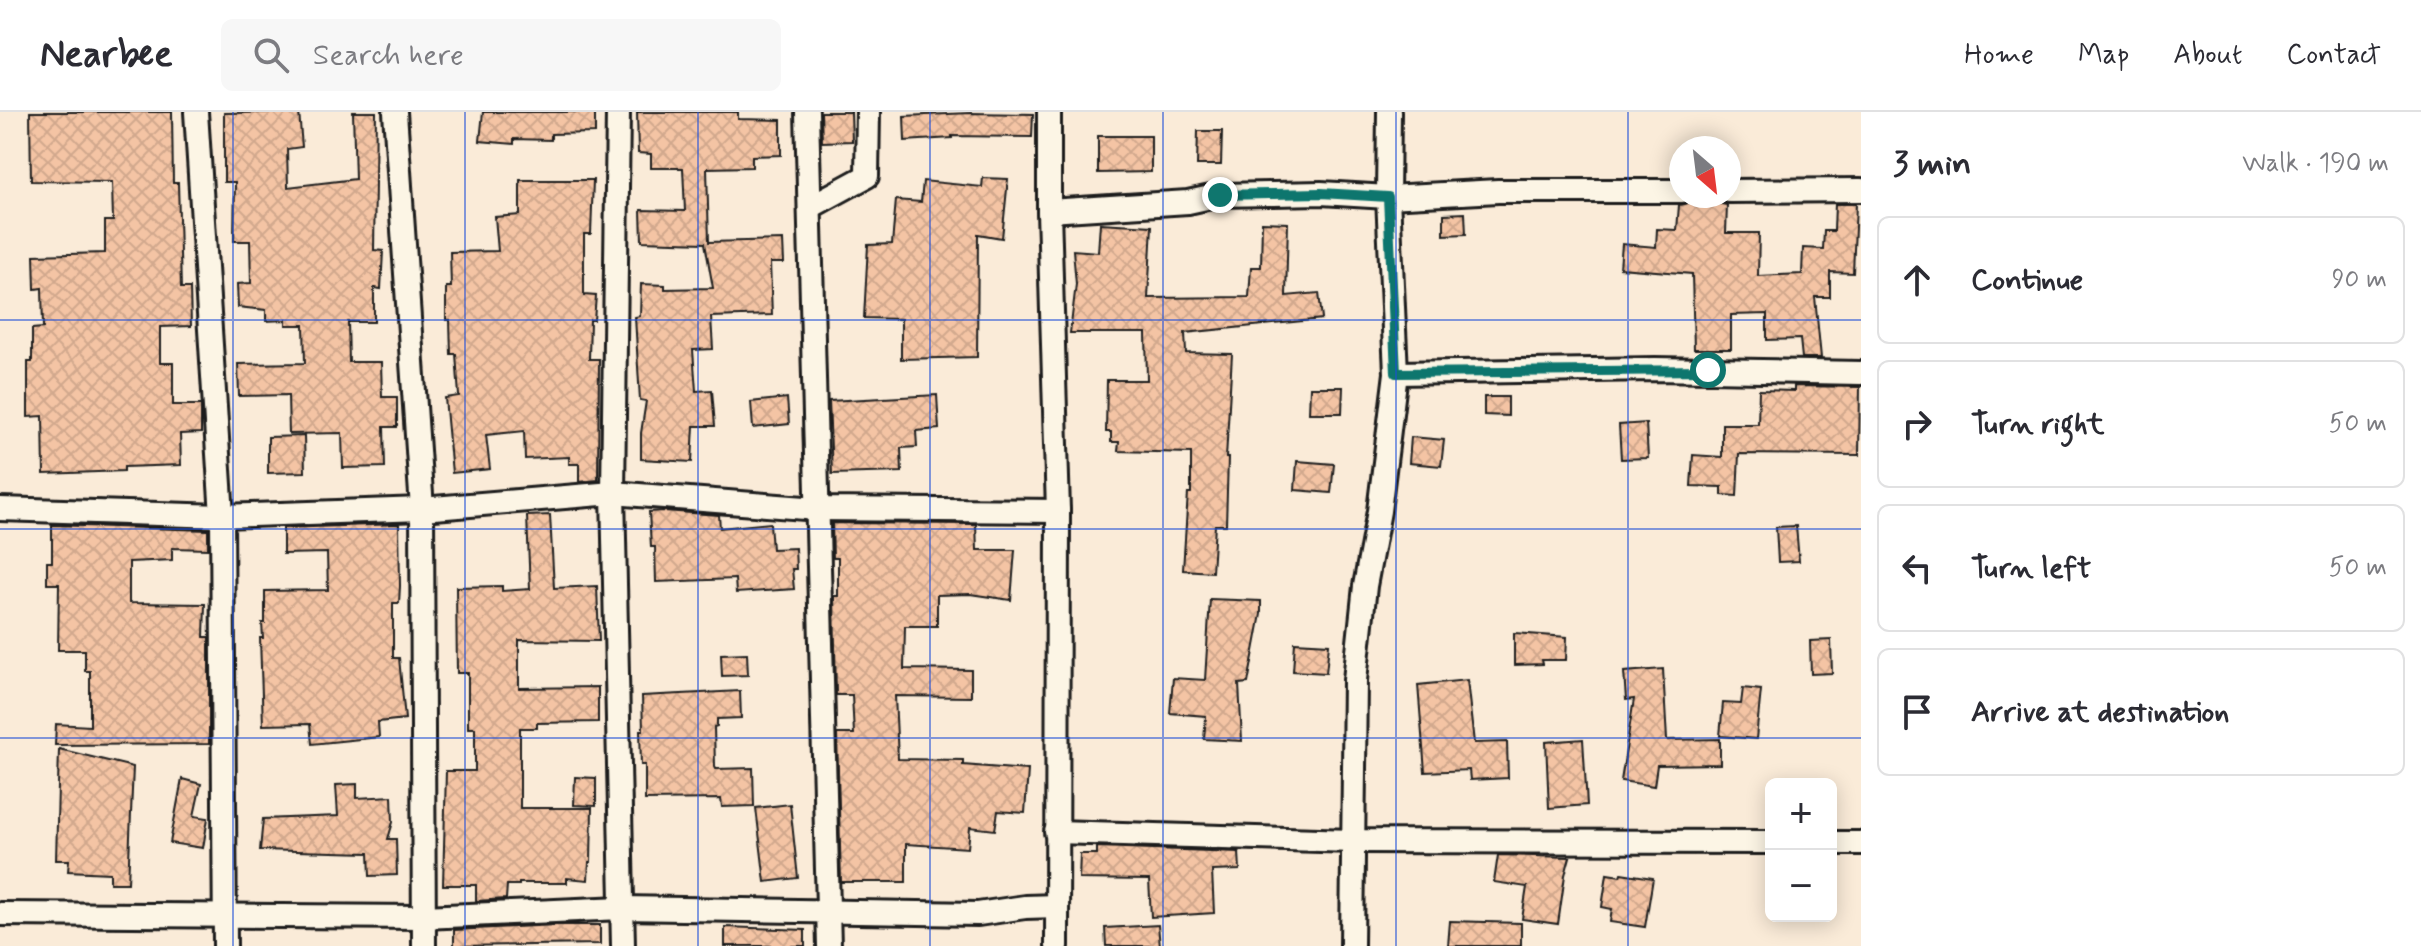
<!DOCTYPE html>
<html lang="en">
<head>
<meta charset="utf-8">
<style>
  :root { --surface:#fff; --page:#f7f7f7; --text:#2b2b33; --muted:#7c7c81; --line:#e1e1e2 }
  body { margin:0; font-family:Mynerve,sans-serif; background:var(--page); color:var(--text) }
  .controls { position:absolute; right:24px; bottom:24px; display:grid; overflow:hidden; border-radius:12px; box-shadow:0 4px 20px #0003 }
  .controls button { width:72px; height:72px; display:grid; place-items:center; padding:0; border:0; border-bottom:2px solid var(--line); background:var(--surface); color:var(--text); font:40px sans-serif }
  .compass { position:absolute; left:1669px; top:24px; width:72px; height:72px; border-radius:50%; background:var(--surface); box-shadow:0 4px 20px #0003; rotate:152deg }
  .stop { position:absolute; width:24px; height:24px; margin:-18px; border:6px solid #0f766e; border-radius:50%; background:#fff }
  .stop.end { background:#0f766e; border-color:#fff; box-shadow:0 2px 8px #0008 }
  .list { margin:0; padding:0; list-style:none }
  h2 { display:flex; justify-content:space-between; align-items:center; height:104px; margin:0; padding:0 32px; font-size:34px }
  h2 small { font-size:26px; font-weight:400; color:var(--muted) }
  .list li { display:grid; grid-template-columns:52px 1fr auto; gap:24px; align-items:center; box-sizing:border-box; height:128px; margin:0 16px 16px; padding:0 16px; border:2px solid var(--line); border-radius:12px }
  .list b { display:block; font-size:30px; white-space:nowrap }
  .list em { font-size:26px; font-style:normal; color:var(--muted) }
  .icon { flex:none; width:44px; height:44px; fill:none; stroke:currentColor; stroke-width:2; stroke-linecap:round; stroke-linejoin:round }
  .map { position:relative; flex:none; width:1861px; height:834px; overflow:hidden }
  header { display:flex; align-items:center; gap:48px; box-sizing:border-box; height:112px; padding:0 40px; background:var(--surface); border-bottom:2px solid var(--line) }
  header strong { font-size:38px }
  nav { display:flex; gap:44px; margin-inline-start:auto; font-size:28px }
  .search { width:560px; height:72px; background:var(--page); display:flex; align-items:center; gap:20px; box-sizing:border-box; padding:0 28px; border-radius:12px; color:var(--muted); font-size:30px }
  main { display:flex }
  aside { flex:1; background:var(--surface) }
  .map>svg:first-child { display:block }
</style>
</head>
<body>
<header>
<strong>Nearbee</strong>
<div class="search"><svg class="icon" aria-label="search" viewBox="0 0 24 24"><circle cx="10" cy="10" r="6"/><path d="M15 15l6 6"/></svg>Search here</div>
<nav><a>Home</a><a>Map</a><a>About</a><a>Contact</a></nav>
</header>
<main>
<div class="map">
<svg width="1861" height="834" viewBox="0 0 1861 834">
  <defs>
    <pattern id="building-cross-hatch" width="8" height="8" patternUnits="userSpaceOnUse" patternTransform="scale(2)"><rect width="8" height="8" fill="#f4c4a4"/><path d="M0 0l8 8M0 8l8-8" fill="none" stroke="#d1a88d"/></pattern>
  </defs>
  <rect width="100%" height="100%" fill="#faebd8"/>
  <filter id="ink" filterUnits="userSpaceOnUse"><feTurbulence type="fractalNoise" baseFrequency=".0125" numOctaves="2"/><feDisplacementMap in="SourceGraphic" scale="16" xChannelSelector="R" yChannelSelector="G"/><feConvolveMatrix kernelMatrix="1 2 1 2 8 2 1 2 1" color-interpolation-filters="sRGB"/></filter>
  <g filter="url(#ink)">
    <g fill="url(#building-cross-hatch)" stroke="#1c1c1c" stroke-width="2">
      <path d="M30,0H172L173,71H178L181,176H190L191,214L160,215V251H173V293H201V321L180,322L181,353L124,355V359L44,362L43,304L28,305V250H32V217L43,216L42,176L35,177L34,143L105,141V109H113L112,70L31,69Z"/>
      <path d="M299,0L302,35L287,37L288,75L355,67L353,0H376L374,138L383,139L381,177L374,176V210H348L349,250H381L382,285H397V315H384L385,355L343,356L342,321L289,322L288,283L239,284L238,252L305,251L304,213H286V208L266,209V198L238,195L237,172L251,171L250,129H234L235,70H224V1Z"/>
      <path d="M483,0H595V21L551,22V28L514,27V32L480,29Z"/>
      <path d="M637,0H738V7L781,8V43L752,44V55L707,56L709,130L783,128L784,151H770L772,203L711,205L713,237L693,238L696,279L712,278L715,314H694L692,350L641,347V321L646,289L640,288L635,205L640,204L641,172L665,173V177L713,176L705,131L642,129L641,98L685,99L683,56H651V42L638,41Z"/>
      <path d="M821,0H851L852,29L822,30Z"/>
      <path d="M970,1L1033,2L1032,25L952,24V26L905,29L904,4Z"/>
      <path d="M1198,19H1222L1221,53H1197Z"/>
      <path d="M1098,24H1151V60L1098,61Z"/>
      <path d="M983,66L1008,67L1002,126L978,122L977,245L901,247V207L864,206L868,133L892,132L896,88L921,90L923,69L982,75Z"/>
      <path d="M520,68H593L591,122H584V183L596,184L594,208H590L589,247H599L598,368L579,370V352H569V345L525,347L524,319L486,323L490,357L452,361L445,286L459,284L456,242H451L450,208H446V175H451L450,140L498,139L495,105L520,103Z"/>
      <path d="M1692,87L1727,93L1726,121H1759L1758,164L1802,162L1803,136L1823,137L1824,119H1834L1835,92H1856L1853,161L1830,160V185H1815L1821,246H1802L1800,227L1767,228V202L1731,203V237H1694L1692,162L1620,156L1622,132L1656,135L1657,117L1677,118L1679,93L1687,91Z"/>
      <path d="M1465,101L1466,122L1444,123V102Z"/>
      <path d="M1262,110L1288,111L1286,184L1319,181L1322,207L1185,221L1186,241L1232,242L1226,346H1228L1226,413H1215L1212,460L1183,458L1188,381H1191V341L1118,339L1119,330H1111V320H1106L1107,268H1147L1146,221H1070L1076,172L1073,138L1098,140L1100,111L1152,114L1148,186L1249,185L1251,155H1261Z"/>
      <path d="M1794,274L1860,275L1859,343L1739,342L1737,384L1722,383V375L1691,374L1693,343L1722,345V312H1758L1759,278L1794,279Z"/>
      <path d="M1310,275H1343L1342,301H1309Z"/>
      <path d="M937,283L939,317L916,319L917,335L901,336L902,360L832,362L829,289Z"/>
      <path d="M1484,285H1508V304L1484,303Z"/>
      <path d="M787,286L789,312L753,316L751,290Z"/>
      <path d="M1646,311L1648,346L1621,347L1619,313Z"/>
      <path d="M304,324L305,360L268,361V325Z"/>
      <path d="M1411,325L1444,328L1441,354L1409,351Z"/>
      <path d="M1297,349L1334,352L1331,381L1295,378Z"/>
      <path d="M664,399L719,403L720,416L770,411L772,437L795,436L796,457H792L794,477L736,481L735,467L656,470L655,435H651L649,400Z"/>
      <path d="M550,403L554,476L597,474L599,529L519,528V576L598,575V610L537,611V616H520V696H592L591,750H589L588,768L567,766V771H519V773H507L506,787L476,789V773H443L446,659H475V616H468V561H457L456,475L502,474V479L530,477L527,404Z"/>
      <path d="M832,411L976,412L977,438H1015L1011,488L970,482L937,483V514H905L904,557L971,558V585L895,584L898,647L963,648V653L1028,658L1025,701L998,699L995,718L970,715L968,736L906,732V770H841L837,622H854L852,583H836L834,484H838V446H833Z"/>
      <path d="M399,412L400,474L399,491H393V546H399L405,607L378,610L379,625L312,632L310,612L263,613L260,526H263L262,511H265V479L328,478L327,441L283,442V416Z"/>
      <path d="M52,413L208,418V437L172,436V448L129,450V491L205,492L204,525H209V632L55,633L56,612L90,614V559H85V538H58L59,472H47V450H52Z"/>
      <path d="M1796,414L1799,449L1778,450L1776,415Z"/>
      <path d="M1210,487L1261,489V502L1248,571L1239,572L1242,629L1204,627L1206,604L1170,601L1173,566L1205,568Z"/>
      <path d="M1514,521L1567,525L1566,548H1542L1543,552L1514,553Z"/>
      <path d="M1831,528L1832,561L1811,562L1810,529Z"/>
      <path d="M1295,530L1329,532L1326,561L1293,559Z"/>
      <path d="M747,541L748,563L722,564L721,542Z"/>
      <path d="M1663,557L1667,628L1720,627V652L1657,653L1654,674L1621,669L1634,587L1626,588L1624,560Z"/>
      <path d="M1467,568L1474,631L1507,630L1508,666L1470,668L1469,658L1425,660L1418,573Z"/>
      <path d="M1743,576L1761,578L1756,627L1720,624L1723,591L1741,592Z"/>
      <path d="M740,579L741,606L717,607V614L714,615L715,655L716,657L753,656L754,694L722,695L721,687L645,688V653H641L640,618H643L642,584Z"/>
      <path d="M1583,627L1587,693L1549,696L1546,630Z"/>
      <path d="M59,637L133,655L128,771H110V761L68,759L69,748H56Z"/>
      <path d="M575,665L596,666V694L574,693Z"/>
      <path d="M182,667L201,672L194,704L208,706L203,736L170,731Z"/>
      <path d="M357,672V686L392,684L393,710L388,727H396L397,763L370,764L369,741L260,738L263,707L338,704L336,673Z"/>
      <path d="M790,692L798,766L765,770L756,696Z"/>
      <path d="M1097,735L1239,740L1240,758L1212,759L1214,801L1151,805L1149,768L1079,767L1080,742H1097Z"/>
      <path d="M1498,743L1570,745L1565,763L1558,812L1522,807L1527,775L1494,770Z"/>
      <path d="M1621,761L1653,766L1645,815L1610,810L1612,797L1602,795L1607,762L1620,764Z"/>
      <path d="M1450,809L1521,811V834H1448Z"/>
      <path d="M557,813H600V832L454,834V818Z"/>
      <path d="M1158,813L1160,834H1106L1105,816Z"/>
      <path d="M725,815L805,818V834H725Z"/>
    </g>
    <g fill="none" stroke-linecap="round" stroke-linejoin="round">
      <defs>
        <g id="street">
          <path d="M196,0L222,404L225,834"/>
          <path d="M395,0L422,397L424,834"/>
          <path d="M618,0L613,381L623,834"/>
          <path d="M807,0L829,834"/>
          <path d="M1049,0V99L1058,399L1057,834"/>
          <path d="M1729,79L1861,78"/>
          <path d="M810,95L867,64L868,0"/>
          <path d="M1049,99L1188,90L1220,83L1321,81L1388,85L1498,79H1681"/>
          <path d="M1396,261L1655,257L1861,261"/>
          <path d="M0,397L222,404L422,397L613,381L818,397L1058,399"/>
          <path d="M1056,720L1353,729L1771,730"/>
          <path d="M1831,731H1861"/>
          <path d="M0,802L424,805L622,796L978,802L1025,795L1057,794"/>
          <path d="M1352,834L1355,568L1365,474L1379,399L1396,261L1388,85L1389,0"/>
        </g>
      </defs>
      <use href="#street" stroke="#1c1c1c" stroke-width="28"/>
      <use href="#street" stroke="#fcf5e5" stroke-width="22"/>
    </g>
  </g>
  <g fill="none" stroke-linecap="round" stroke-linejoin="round" filter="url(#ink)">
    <path stroke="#0f766e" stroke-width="10" d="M1220,83L1321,81L1388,85L1396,261L1708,258"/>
  </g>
  <path fill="none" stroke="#1d4ed8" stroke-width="2" stroke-opacity="0.55" d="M233,0V834M465,0V834M698,0V834M930,0V834M1163,0V834M1396,0V834M1628,0V834M0,208H1861M0,417H1861M0,626H1861"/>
</svg>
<div class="controls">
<button>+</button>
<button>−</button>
</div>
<svg class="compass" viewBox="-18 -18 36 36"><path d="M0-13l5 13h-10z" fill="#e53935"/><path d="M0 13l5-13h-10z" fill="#7c7c81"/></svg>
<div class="stop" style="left:1708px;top:258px"></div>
<div class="stop end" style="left:1220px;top:83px"></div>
</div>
<aside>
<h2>3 min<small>Walk · 190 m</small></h2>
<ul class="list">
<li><svg class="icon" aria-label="ahead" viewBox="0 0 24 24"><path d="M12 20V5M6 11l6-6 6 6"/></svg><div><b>Continue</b></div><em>90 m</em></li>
<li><svg class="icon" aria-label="right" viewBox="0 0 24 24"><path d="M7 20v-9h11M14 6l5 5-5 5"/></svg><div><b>Turn right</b></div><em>50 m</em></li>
<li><svg class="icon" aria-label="left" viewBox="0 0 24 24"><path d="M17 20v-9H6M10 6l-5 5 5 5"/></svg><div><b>Turn left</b></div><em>50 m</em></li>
<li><svg class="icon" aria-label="arrive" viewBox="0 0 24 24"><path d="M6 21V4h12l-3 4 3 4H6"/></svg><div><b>Arrive at destination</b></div></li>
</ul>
</aside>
</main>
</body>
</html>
